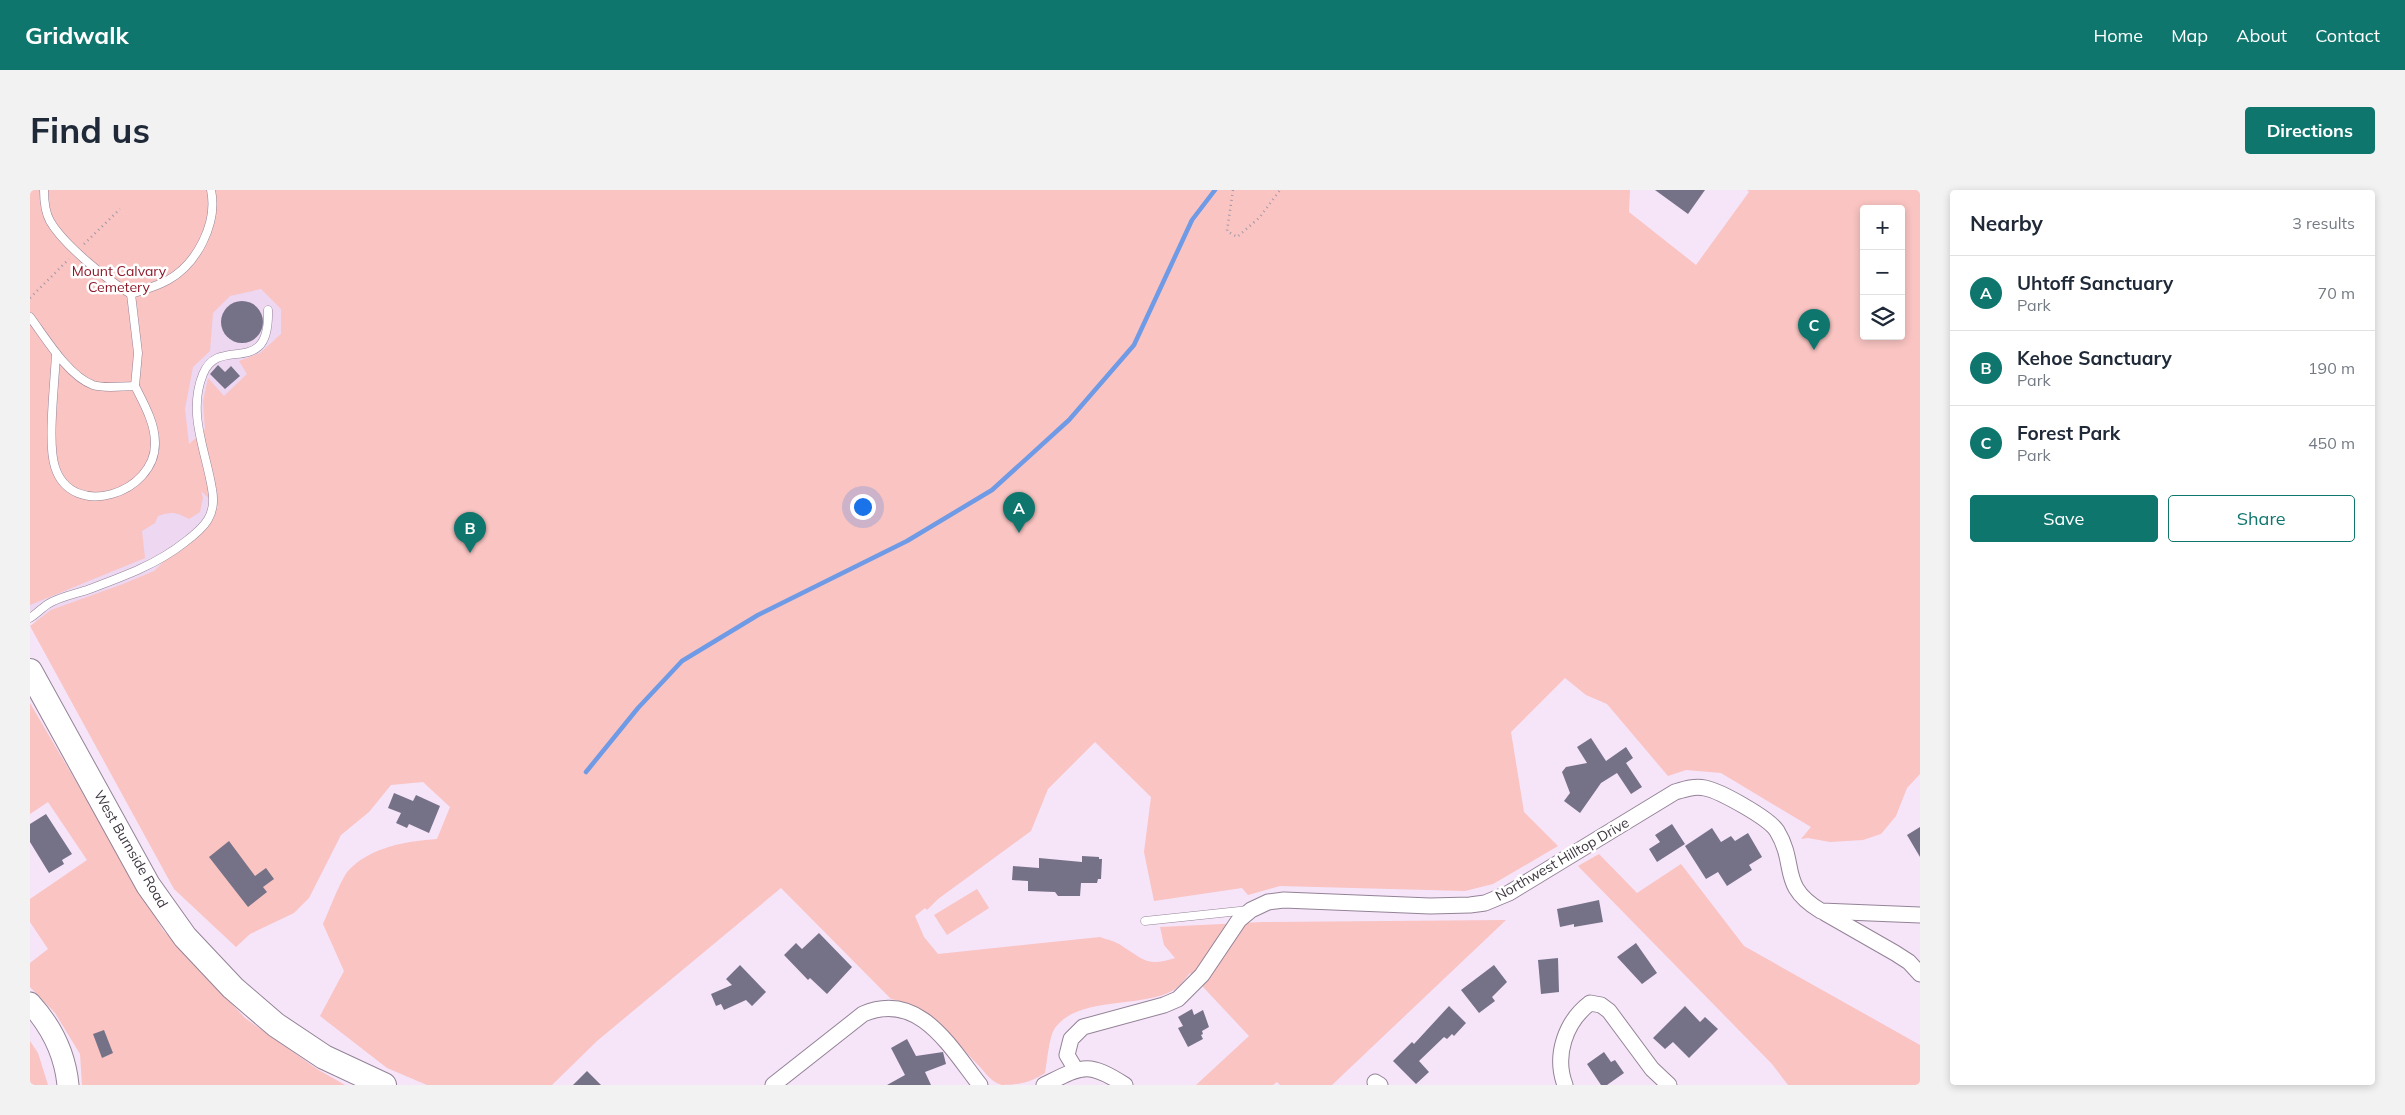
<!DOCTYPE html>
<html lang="en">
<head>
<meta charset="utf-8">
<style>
  :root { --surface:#fff; --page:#f2f2f3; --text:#1f2937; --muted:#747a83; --line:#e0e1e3; --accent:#0f766e }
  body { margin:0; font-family:Mulish,sans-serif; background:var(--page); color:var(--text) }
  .controls { position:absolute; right:15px; top:15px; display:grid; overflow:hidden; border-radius:5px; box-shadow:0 2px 8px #0003 }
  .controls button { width:45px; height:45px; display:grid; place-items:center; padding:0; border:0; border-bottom:1px solid var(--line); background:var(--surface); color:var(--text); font:25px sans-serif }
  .you { position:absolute; left:832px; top:316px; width:18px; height:18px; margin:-12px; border:4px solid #fff; border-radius:50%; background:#1a73e8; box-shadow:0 0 0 8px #1a73e833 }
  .badge { display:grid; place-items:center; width:32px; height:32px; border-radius:50%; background:var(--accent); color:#fff; font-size:16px; font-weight:700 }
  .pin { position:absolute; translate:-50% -41px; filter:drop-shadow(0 1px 2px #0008) }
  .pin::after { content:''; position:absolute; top:26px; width:18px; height:15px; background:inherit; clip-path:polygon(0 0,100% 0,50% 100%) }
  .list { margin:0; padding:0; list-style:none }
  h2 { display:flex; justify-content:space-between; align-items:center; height:65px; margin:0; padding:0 20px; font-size:21px }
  h2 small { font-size:16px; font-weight:400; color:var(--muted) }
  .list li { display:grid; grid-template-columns:32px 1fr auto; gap:15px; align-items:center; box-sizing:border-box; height:75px; padding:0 20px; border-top:1px solid var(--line) }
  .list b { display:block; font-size:19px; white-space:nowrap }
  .list p { margin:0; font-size:16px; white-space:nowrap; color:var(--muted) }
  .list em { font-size:16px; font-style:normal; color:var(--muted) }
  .actions { display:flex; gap:10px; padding:15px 20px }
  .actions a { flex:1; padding:11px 0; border:1px solid var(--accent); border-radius:5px; text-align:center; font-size:18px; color:var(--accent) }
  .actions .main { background:var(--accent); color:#fff }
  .icon { flex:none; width:28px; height:28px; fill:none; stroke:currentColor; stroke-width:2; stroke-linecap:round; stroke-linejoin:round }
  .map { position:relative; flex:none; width:1890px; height:895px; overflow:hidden; border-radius:5px }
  header { display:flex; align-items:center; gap:30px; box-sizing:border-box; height:70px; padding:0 25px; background:var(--accent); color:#fff }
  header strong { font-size:24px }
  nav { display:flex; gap:28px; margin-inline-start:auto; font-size:18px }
  .intro { display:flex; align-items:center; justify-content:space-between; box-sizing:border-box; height:120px; padding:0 30px }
  h1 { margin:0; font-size:35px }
  .button { padding:12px 22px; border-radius:5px; background:var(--accent); color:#fff; font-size:18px; font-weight:700 }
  main { display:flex; gap:30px; padding:0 30px }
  aside { flex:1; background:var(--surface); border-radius:5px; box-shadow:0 2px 8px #0003 }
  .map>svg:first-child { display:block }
</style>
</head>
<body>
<header>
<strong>Gridwalk</strong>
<nav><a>Home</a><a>Map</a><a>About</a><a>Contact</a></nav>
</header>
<div class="intro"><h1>Find us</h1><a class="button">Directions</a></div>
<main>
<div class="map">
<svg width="1890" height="895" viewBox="0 0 1890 895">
  <rect width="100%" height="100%" fill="#f6e4f9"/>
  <path fill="#edd7f1" d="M225,74L282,131L142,271L188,317L30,476L0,420V413L163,136Z"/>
  <g fill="#f9c4c2" fill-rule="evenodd">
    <path d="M0,0H1600L1599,22L1666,75L1719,2L1717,0H1890V584L1877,598L1866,626L1851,644L1833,650L1800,652L1778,648L1771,649L1781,637L1691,583L1656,580L1638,586L1577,514L1556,505L1535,488L1481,542L1494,622L1528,656L1463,694L1435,701L1250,696L1218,705L1212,698L1124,711L1114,662L1121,607L1065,552L1018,599L1001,641L908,709L897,720L895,718L885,726L894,747L908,764L1070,747C1077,750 1086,751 1092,756C1114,770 1118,777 1145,768L1134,755L1130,737L1233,732L1476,730L1302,895H1250L1247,892L1243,895H1166L1219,846L1160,783C1155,789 1150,796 1144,800C1111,819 1049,805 1025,838C1019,846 1017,873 1015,883C1001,892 989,895 972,895C962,893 955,882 948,875C924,850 897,815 861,809L751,698L567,851L522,895H397L357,878L290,826L314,781L293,734C299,721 310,691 318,681C340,657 377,651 407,649L420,617L393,592L361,595L339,622L311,645L279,708L264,723L220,744L206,757L144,699L0,436L21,420L93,394L124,381L188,317L171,301L173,308L170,322L159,329C147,322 141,321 128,326L125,333L112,341L115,368L0,415ZM1834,19H1871V146H1834ZM231,99L251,119V144L230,163L209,171L217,184L194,206L178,188L173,212L175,239L159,254L155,219L163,177L180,161L183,123L200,106Z"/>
    <path d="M0,513L133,740L215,828L287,879L315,895H52L50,864L25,823L0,797V773L18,759L0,732V709L57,670L18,612L0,624Z"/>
    <path d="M1569,664L1607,703L1651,674L1714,756L1890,855V895H1758L1742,874L1548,676Z"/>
    <path d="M947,699L959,718L917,745L904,725Z"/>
    <path d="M0,851L8,863L18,895H0Z"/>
  </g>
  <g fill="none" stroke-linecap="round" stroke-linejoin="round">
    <path stroke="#6f9ae5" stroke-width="4.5" d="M556,582L608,518L652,471L728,425L877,351L962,300L1039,230L1104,155L1162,30L1185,0"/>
  </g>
  <g fill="#757288">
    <path d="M1625,0H1675L1658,24Z"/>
    <circle cx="212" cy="132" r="21"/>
    <path d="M188,175L195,182L201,176L210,186L195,199L180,184Z"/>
    <path d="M1561,548L1576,571L1596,557L1603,568L1596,573L1612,597L1601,604L1587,583L1571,593L1550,623L1534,611L1540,603L1532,582L1536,577L1557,573L1547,557Z"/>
    <path d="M364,603L383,611L386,605L410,616L399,643L379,634L377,638L366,633L371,623L358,618Z"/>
    <path d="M16,624L42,664L32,670L34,674L19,683L0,652V634Z"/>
    <path d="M1642,634L1655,654L1627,672L1619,659L1630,652L1625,645Z"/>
    <path d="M1890,637V667L1877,645Z"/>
    <path d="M1682,638L1691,652L1701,646L1705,651L1718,643L1732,667L1719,675L1722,680L1697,696L1688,682L1676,689L1655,656Z"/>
    <path d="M199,651L225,686L236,678L244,689L233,697L237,702L218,717L179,667Z"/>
    <path d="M1052,666L1069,667V669H1072L1071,689H1068L1067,693H1051L1050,706H1028L1025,702L998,701V691L982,690L983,676L1009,678V668L1052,672Z"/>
    <path d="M1569,710L1573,732L1544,737V734L1530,737L1527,719Z"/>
    <path d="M789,743L822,777L797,804L780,788L778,790L754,765L766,753L772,759Z"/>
    <path d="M1606,753L1627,783L1612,794L1587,767Z"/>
    <path d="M1528,768L1529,802L1511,804L1508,770Z"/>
    <path d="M710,775L736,802L722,816L716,810L694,820L691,814L686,816L681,804L702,795L696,789Z"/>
    <path d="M1464,775L1477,792L1462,807L1465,811L1449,823L1431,800Z"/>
    <path d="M1419,816L1436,833L1424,846L1422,844L1417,849L1414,847L1389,871L1399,882L1386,894L1363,871L1382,852L1384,854Z"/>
    <path d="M1655,816L1670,832L1675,827L1688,839L1659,868L1643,852L1635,859L1623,848Z"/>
    <path d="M1162,819L1164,825L1173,820L1179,837L1172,841L1173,844L1171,845L1173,849L1158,857L1148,838L1153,836L1148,827Z"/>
    <path d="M74,840L83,863L72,868L63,844Z"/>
    <path d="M877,849L886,866L913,862L916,874L895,882L901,895H857L875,885L861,858Z"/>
    <path d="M1574,862L1581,872L1585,870L1594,883L1577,895H1571L1557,874Z"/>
    <path d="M557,881L571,895H543Z"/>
  </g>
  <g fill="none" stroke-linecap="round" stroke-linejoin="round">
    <defs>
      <g id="service">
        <path d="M14,0C14,10 15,22 20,31C33,54 78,91 101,104C114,100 127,96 138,90C167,74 188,33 181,0"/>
        <path d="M101,104L108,163L105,196"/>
        <path d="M0,127C15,147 38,186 63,195C75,199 92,196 105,196C114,214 125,233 125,253C126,303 42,331 25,277C17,253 25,192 26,163"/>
        <path d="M0,428C6,424 12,418 18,414C29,407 45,404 57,400C92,387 126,375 155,352C175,337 187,325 182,299C176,261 157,223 173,184C189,144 240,190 238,120"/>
        <path d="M1115,731L1219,720"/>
      </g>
      <g id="minor">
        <path d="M1795,723L1865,763L1879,772L1890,784"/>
        <path d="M1046,880L1037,865L1041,849L1053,837L1134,815L1148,809L1172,785L1209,730L1221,720L1238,712L1254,710L1400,716L1440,715L1455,713L1479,703L1645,602C1655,599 1664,596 1675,598C1690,601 1739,628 1747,641C1768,676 1748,695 1791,721L1890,725"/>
        <path d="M1345,892L1350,895"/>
        <path d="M743,895L833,824C889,800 920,857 950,895"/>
        <path d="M1014,895C1053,876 1057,871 1095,895"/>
        <path d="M1535,895C1524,866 1535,832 1560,813L1571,815L1579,821L1622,879L1639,895"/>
      </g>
      <path id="secondary" d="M0,813C21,836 35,864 38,895"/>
      <path id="primary" d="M0,481L118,695L155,747L203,798L246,835L294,867L354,895"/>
    </defs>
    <use href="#service" stroke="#948397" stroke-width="9"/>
    <use href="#minor" stroke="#948397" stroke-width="17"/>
    <use href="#secondary" stroke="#948397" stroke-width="23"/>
    <use href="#primary" stroke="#948397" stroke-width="26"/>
    <g stroke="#a497a6" stroke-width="2.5" stroke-dasharray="1 4" stroke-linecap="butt">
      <path d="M1203,0L1197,41L1207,47L1229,28L1250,0"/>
      <path d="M54,54L90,19"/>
      <path d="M0,108L39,69"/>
    </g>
    <use href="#service" stroke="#fff" stroke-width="8"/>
    <use href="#minor" stroke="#fff" stroke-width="15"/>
    <use href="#secondary" stroke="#fff" stroke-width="21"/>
    <use href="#primary" stroke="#fff" stroke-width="24"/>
  </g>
  <g text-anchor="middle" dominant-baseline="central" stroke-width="5" stroke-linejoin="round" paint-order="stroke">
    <g font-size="14" fill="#8e1929" stroke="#fff">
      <text x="89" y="81">Mount Calvary<tspan x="89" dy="16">Cemetery</tspan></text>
    </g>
    <g font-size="14" fill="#3d363f" stroke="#fff">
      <text transform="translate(101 659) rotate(60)">West Burnside Road</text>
      <text transform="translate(1532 669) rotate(-30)">Northwest Hilltop Drive</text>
    </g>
  </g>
</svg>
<div class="controls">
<button>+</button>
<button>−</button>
<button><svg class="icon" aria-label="layers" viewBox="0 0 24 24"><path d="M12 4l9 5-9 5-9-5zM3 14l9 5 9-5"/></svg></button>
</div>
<div class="you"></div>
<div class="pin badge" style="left:989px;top:343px">A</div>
<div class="pin badge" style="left:440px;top:363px">B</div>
<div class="pin badge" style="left:1784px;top:160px">C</div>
</div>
<aside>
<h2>Nearby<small>3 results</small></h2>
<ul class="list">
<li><span class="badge">A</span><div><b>Uhtoff Sanctuary</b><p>Park</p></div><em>70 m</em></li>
<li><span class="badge">B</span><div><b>Kehoe Sanctuary</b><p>Park</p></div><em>190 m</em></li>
<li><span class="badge">C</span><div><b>Forest Park</b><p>Park</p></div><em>450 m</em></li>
</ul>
<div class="actions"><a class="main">Save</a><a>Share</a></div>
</aside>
</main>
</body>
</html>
